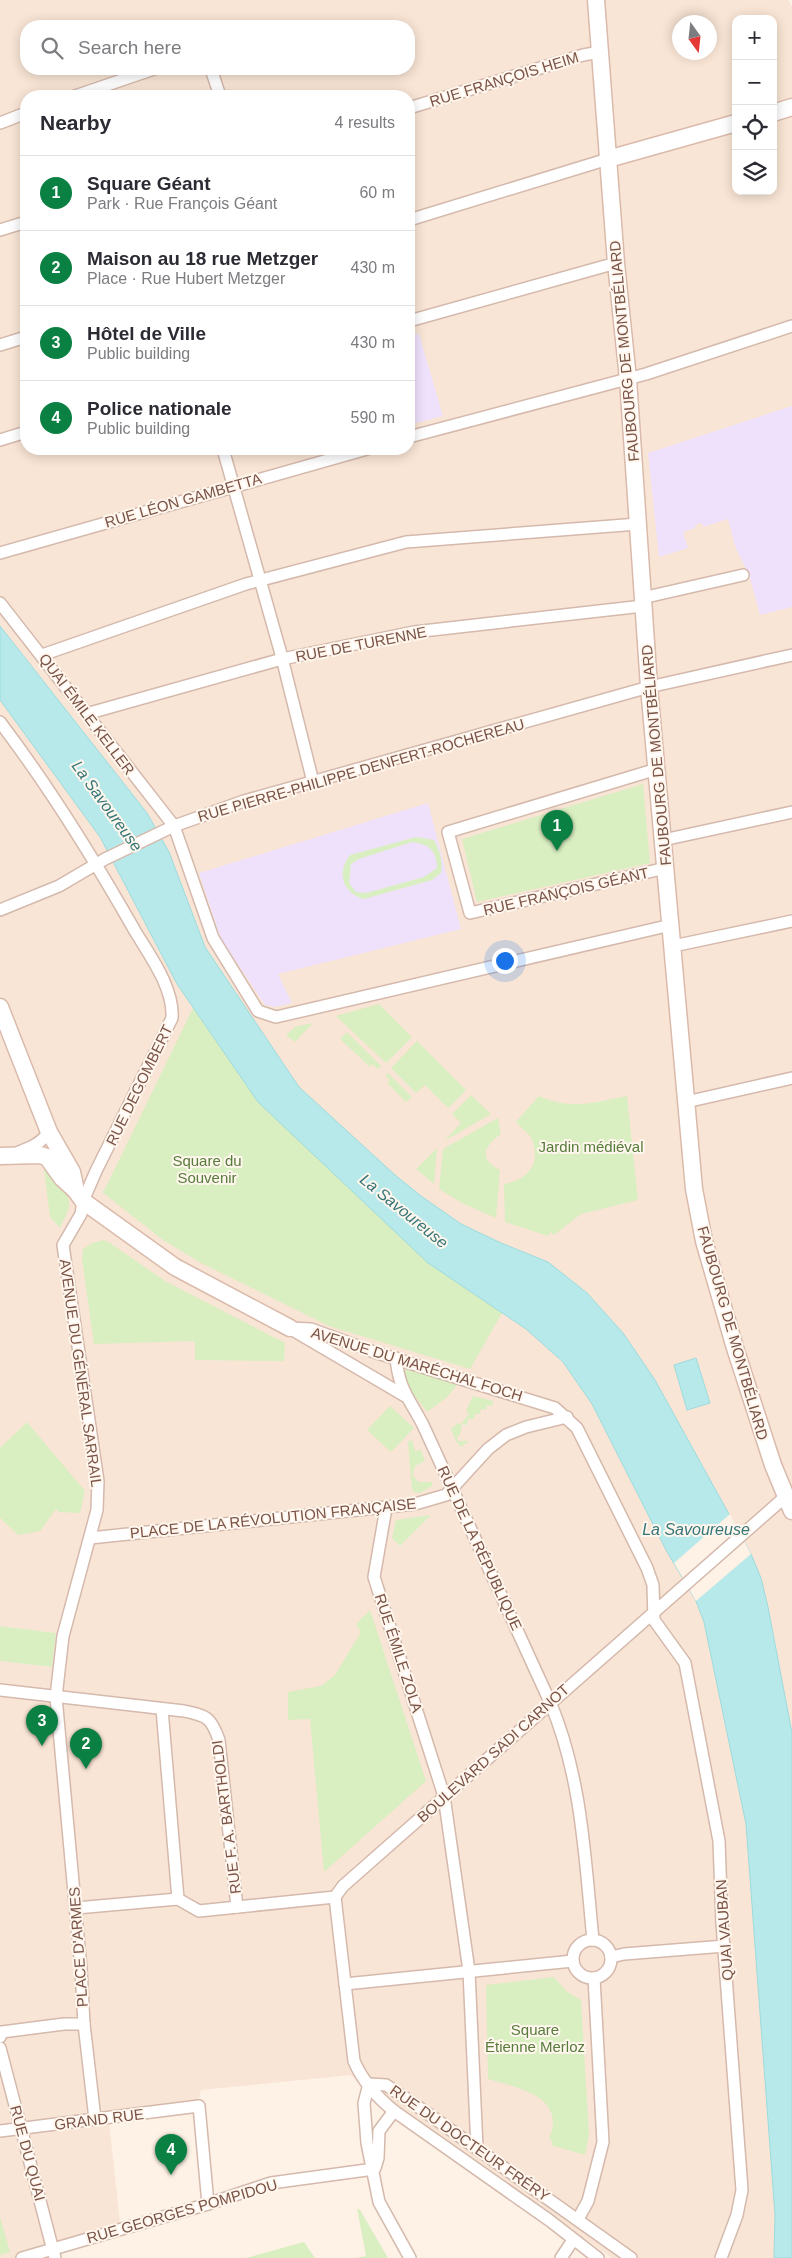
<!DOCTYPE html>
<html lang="en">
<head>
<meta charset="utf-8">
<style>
  :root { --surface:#fff; --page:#f7f7f7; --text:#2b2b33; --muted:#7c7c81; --line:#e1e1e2; --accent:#0b8043 }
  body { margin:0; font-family:Arial,sans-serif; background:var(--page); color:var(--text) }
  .controls { position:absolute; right:15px; top:15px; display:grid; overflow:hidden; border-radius:10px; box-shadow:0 2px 12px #0003 }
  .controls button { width:45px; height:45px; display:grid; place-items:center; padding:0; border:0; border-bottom:1px solid var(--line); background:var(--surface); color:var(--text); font:25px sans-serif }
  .compass { position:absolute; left:672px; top:15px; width:45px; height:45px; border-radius:50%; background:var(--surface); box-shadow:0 2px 12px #0003; rotate:165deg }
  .you { position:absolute; left:504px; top:960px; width:18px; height:18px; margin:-12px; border:4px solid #fff; border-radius:50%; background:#1a73e8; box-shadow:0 0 0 8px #1a73e833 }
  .badge { display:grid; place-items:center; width:32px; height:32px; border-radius:50%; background:var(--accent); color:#fff; font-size:16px; font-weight:700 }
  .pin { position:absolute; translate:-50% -41px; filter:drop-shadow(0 1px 2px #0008) }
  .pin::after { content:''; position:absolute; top:26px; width:18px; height:15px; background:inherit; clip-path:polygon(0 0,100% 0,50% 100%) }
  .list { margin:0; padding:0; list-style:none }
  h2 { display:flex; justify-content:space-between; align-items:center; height:65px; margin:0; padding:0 20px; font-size:21px }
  h2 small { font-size:16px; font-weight:400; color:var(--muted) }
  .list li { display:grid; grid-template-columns:32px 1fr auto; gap:15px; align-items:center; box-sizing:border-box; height:75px; padding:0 20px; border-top:1px solid var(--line) }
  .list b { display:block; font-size:19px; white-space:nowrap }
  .list p { margin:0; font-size:16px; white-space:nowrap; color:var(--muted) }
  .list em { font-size:16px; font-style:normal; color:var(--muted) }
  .icon { flex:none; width:28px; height:28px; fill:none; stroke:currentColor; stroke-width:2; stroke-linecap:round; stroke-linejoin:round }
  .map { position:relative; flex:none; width:792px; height:2258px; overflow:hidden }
  .search { position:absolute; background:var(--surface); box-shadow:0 2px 12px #0003; left:20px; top:20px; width:395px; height:55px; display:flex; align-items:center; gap:12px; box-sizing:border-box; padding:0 18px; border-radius:20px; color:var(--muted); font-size:19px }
  .panel { position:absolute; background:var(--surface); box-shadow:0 2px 12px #0003; left:20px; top:90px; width:395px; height:365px; border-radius:20px }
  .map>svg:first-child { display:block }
</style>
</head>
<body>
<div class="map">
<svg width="792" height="2258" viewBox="0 0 792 2258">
  <rect width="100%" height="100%" fill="#fef1e5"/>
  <path fill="#f9e5d5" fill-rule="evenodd" d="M0,0H788L792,6V2258H612L406,2111L350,2075L201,2090L196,2111L109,2122L120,2223L38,2247L41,2258H0V1661L52,1667L56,1633L0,1626V1518L18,1535L27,1422L0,1448ZM736,19H773V191H736ZM680,22H710V52H680ZM26,26H409V69H26ZM26,96H409V449H26Z"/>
  <g fill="#efe1fb">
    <path d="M419,334L443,416L409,425V336Z"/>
    <path d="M792,406V607L760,615L750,578L735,546L728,519L703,527L702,523L695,525V528L683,532L688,548L659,557L648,453Z"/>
    <path d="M428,803L461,929L278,974L292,1003L275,1007L265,1005L221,939L199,873Z"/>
  </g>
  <g fill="#d9eec1" fill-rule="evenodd">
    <path d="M643,784L650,863L477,902L462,839Z"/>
    <path d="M416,837L434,840C440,851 443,860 441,873L432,880L364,899C343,893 336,873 350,855ZM412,842C429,844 437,851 437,868L424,877L366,893L356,892L349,883L351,864L359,859Z"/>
    <path d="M379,1004L412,1037L386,1063L336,1016Z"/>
    <path d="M193,1008L258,1102L428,1263L502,1313L470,1369L329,1326L201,1263L163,1240L102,1192L105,1189Z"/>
    <path d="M313,1023L295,1042L286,1035L295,1027Z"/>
    <path d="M347,1032L381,1066L378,1069L373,1064L370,1067L340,1039Z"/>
    <path d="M417,1041L466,1090L448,1108L425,1085L416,1093L391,1068Z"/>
    <path d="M388,1073L412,1097L406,1102L387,1083L390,1080L385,1076Z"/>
    <path d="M471,1095L491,1114L444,1141L461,1123L452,1114Z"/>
    <path d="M539,1096C572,1111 594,1102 627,1096L638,1200L581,1214L554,1235L551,1232L548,1236L505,1222L504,1184C524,1181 539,1168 534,1147C533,1143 532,1139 530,1136C526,1131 520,1127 516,1122Z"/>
    <path d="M498,1118L501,1134C484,1146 478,1159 500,1170L496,1218L462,1203L439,1189L443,1149Z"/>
    <path d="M437,1148L434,1184L416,1169Z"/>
    <path d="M43,1162C53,1171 71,1191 69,1206C68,1213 63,1221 60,1228L50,1217Z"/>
    <path d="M104,1240L110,1243L165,1281L285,1343L284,1361L195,1360V1341L94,1344L82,1259L83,1249L92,1243Z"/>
    <path d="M405,1369L458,1384L446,1398L427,1412L406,1384Z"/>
    <path d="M473,1396L493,1401L492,1406L487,1405L486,1410L481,1409L480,1414H475L474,1419H468L467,1425L462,1424L460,1435L457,1436L458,1441H469L461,1447L456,1441L451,1429L458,1423L461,1424L469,1414L466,1411Z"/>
    <path d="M390,1406L414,1428L391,1452L367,1430Z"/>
    <path d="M27,1422L85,1491L80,1513L59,1512L56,1509L40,1531L18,1535L0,1518V1448Z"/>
    <path d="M412,1440L415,1451L421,1450L425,1461L415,1466L413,1475L418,1482H432V1486L420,1493L414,1492L412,1489L408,1442Z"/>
    <path d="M431,1515L400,1546L392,1538L396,1520Z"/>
    <path d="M370,1610L426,1781L324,1872L310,1719L288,1720V1692L321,1686L335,1675L361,1632L356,1624Z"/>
    <path d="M0,1626L56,1633L52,1667L0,1661Z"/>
    <path d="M554,1977L566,1991L581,2000L589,2135L585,2155L551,2145L553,2141L549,2139C567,2096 518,2088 488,2079L486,1985Z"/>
    <path d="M357,2208L360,2210L388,2258H355L366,2256Z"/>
    <path d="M0,2217L10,2252L0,2255Z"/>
    <path d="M304,2242L315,2258H246Z"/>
  </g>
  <g fill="#b7e9ea" stroke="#9cdbdd">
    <path d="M0,626L147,813L169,852L205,947L299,1087L395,1175L421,1196L461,1224L501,1243L548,1262L587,1293L623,1333L655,1380L751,1554L761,1578L768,1607L792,1733V2258H774L775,2215L746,1824L704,1622L696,1601L666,1550L592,1404L563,1362L526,1329L428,1263L258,1102L177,984L100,837L0,700Z"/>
    <path d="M696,1358L710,1403L687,1410L674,1365Z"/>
  </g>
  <path fill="#fef1e5" d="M730,1514L751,1554L696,1601L674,1563Z"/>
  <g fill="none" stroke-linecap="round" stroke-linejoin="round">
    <defs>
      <g id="street">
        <path d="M211,69L220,96"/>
        <path d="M75,96L154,69"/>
        <path d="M409,108L583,55L600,52"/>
        <path d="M0,123L26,113"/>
        <path d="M409,220L608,159"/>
        <path d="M0,230L26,222"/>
        <path d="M409,321L616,263"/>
        <path d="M0,345L26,337"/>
        <path d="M409,437L646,374L792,326"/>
        <path d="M0,440L26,432"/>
        <path d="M223,449L281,654L313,782"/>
        <path d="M0,553L367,449"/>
        <path d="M642,598L743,575"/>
        <path d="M0,603L174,826L213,938L258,1011L276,1017L671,925"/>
        <path d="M42,655L246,584L406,542L638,524"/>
        <path d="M86,714L282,659L414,632L643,606"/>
        <path d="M0,722C50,788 94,859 135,931C150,956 174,988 172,1018L96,1171L83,1201L81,1214L63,1245L98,1481L97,1510L63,1636L56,1697L81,1969L84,2024L95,2119"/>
        <path d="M657,769L448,832L470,913L666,868"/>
        <path d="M663,840L792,812"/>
        <path d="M0,910L59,886L105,859L174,826L244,801L649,687L792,655"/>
        <path d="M673,946L792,921"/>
        <path d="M686,1102L792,1078"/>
        <path d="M19,1152C32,1147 40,1144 49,1132"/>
        <path d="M290,1328L311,1329L374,1352L555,1408L577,1428L647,1568L653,1585L654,1620L685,1663L719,1841L722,1923L742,2190L737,2215L721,2258"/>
        <path d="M291,1329L405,1396"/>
        <path d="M396,1358C399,1390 409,1398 423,1425L550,1702C582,1777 585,1860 593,1940"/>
        <path d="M386,1508L374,1577L444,1796L469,1971L477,2148"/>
        <path d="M90,1538L415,1504L446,1495L488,1449L506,1435L526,1427L567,1417"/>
        <path d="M0,1690L184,1711C207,1716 211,1717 219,1740L237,1907"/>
        <path d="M162,1709L178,1899"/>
        <path d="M335,1897L343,1886L785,1497"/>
        <path d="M335,1897L354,2061C362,2080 378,2098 394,2111L549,2220L598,2258"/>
        <path d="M178,1899L199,1911L335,1897"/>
        <path d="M76,1908L178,1899"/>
        <circle cx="592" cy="1959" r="19"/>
        <path d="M611,1957L624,1954L725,1946"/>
        <path d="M345,1984L573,1961"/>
        <path d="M0,2037L2,2032L64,2024H84"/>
        <path d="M0,2048L55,2258"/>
        <path d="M369,2084L386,2085L410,2101L631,2258"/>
        <path d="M369,2084L364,2103L367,2143L379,2202L410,2258"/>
        <path d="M0,2131L199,2106L208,2204"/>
        <path d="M375,2168L378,2158L379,2131L394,2111"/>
        <path d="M578,2219L588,2201L603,2142L594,1978"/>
        <path d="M22,2258L208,2204L271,2183L374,2169"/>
        <path d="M561,2258L573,2240"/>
      </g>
      <g id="secondary">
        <path d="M596,0L616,263L628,379L649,687L694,1189L704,1241L735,1348L773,1465L792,1511"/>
        <path d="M773,113L792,107"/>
        <path d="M608,159L736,123"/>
        <path d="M0,1007L49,1132L72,1172L76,1191L83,1201L175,1267L290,1328"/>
        <path d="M0,1156L40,1155L47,1157L62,1178L76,1191"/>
      </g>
    </defs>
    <use href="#street" stroke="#d4b9ac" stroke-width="14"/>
    <use href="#secondary" stroke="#dabaab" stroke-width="19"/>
    <use href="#street" stroke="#fff" stroke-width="11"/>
    <use href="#secondary" stroke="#fff" stroke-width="16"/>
  </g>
  <g text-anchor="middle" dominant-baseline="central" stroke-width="4" stroke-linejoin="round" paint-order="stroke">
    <g font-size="15" fill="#7a5347" stroke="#fff6ed">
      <text transform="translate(504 79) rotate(-17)">RUE FRANÇOIS HEIM</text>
      <text transform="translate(624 351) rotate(-95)">FAUBOURG DE MONTBÉLIARD</text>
      <text transform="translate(183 500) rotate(-16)">RUE LÉON GAMBETTA</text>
      <text transform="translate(361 644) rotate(-11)">RUE DE TURENNE</text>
      <text transform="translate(87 714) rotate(53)">QUAI ÉMILE KELLER</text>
      <text transform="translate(656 755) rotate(-95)">FAUBOURG DE MONTBÉLIARD</text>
      <text transform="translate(361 770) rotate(-16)">RUE PIERRE-PHILIPPE DENFERT-ROCHEREAU</text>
      <text transform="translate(566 891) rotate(-13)">RUE FRANÇOIS GÉANT</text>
      <text transform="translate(139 1085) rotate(-64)">RUE DEGOMBERT</text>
      <text transform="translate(733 1333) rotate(74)">FAUBOURG DE MONTBÉLIARD</text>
      <text transform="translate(417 1364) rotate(17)">AVENUE DU MARÉCHAL FOCH</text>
      <text transform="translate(81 1373) rotate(82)">AVENUE DU GÉNÉRAL SARRAIL</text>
      <text transform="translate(273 1518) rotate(-6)">PLACE DE LA RÉVOLUTION FRANÇAISE</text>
      <text transform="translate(480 1548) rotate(65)">RUE DE LA RÉPUBLIQUE</text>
      <text transform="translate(399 1653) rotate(72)">RUE ÉMILE ZOLA</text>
      <text transform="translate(493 1753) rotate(-42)">BOULEVARD SADI CARNOT</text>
      <text transform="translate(226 1817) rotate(-97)">RUE F. A. BARTHOLDI</text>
      <text transform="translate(724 1930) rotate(-94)">QUAI VAUBAN</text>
      <text transform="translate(78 1947) rotate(-94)">PLACE D'ARMES</text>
      <text transform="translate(99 2119) rotate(-7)">GRAND RUE</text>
      <text transform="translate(470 2143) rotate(35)">RUE DU DOCTEUR FRÉRY</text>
      <text transform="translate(28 2153) rotate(75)">RUE DU QUAI</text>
      <text transform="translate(182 2211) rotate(-16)">RUE GEORGES POMPIDOU</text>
    </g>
    <g font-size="15" fill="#567b3b" stroke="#fff6ed">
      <text x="591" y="1146">Jardin médiéval</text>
      <text x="207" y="1160">Square du<tspan x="207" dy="17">Souvenir</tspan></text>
      <text x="535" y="2029">Square<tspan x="535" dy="17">Étienne Merloz</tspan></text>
    </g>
    <g font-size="16" font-style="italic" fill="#367679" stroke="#fff6ed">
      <text transform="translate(107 806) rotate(54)">La Savoureuse</text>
      <text transform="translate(404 1211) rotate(39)">La Savoureuse</text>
      <text x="696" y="1529">La Savoureuse</text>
    </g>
  </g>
</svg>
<div class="controls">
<button>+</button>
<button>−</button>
<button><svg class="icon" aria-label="locate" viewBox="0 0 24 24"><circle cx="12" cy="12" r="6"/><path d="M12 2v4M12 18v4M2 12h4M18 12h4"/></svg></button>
<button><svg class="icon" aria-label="layers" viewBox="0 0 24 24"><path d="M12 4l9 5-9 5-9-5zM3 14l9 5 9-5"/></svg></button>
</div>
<svg class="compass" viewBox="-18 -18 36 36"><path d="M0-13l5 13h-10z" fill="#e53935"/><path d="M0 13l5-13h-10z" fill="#7c7c81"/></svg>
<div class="you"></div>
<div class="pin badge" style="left:557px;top:851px">1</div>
<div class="pin badge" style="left:86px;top:1769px">2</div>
<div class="pin badge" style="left:42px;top:1746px">3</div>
<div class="pin badge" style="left:171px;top:2175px">4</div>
<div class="search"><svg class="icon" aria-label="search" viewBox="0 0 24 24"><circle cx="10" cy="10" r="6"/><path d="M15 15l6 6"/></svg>Search here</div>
<section class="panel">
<h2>Nearby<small>4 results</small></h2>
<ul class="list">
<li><span class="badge">1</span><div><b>Square Géant</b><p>Park · Rue François Géant</p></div><em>60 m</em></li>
<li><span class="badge">2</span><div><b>Maison au 18 rue Metzger</b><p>Place · Rue Hubert Metzger</p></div><em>430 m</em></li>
<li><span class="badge">3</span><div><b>Hôtel de Ville</b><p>Public building</p></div><em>430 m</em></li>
<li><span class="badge">4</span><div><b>Police nationale</b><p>Public building</p></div><em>590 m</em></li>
</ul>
</section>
</div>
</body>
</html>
